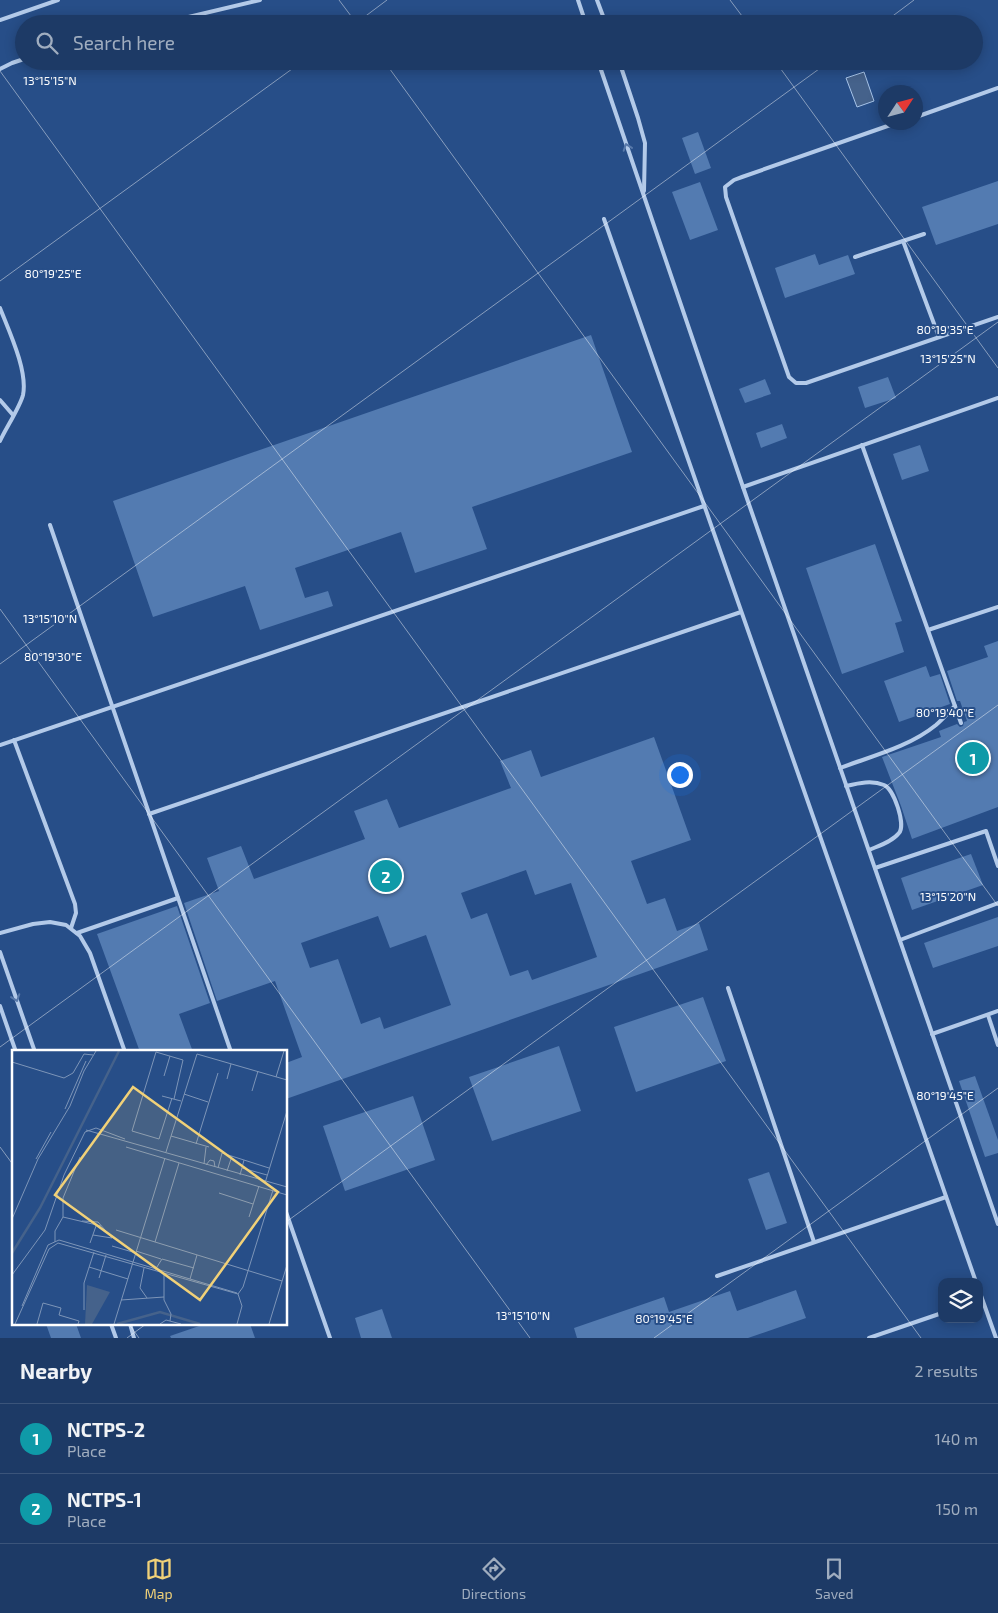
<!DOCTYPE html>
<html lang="en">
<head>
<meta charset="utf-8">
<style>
  :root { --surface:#1d3a66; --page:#2a456f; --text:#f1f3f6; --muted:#a0adbf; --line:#3b547a; --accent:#f1d178 }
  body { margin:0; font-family:"Exo 2",sans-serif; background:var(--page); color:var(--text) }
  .controls { position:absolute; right:15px; bottom:15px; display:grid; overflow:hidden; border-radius:10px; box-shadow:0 2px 12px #0003 }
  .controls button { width:45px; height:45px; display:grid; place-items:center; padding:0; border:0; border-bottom:1px solid var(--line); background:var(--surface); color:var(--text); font:25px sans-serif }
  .compass { position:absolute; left:878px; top:85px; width:45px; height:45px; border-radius:50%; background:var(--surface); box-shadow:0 2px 12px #0003; rotate:54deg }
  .you { position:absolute; left:679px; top:774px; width:18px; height:18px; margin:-12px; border:4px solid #fff; border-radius:50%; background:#1a73e8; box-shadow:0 0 0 8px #1a73e833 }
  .badge { display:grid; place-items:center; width:32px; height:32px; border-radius:50%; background:var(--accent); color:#fff; font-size:16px; font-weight:700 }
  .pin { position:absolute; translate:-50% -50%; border:2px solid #fff; box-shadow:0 1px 5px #0006 }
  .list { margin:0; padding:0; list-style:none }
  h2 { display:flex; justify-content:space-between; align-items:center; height:65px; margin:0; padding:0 20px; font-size:21px }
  h2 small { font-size:16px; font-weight:400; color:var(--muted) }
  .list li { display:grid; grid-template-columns:32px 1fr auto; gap:15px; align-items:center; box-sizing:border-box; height:70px; padding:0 20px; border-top:1px solid var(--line) }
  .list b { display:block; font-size:19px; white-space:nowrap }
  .list p { margin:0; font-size:16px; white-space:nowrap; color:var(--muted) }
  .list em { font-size:16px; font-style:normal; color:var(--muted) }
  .icon { flex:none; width:28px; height:28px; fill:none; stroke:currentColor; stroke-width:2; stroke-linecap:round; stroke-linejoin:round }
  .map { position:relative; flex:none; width:998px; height:1338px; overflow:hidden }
  .search { position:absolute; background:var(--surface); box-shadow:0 2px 12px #0003; left:15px; right:15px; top:15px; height:55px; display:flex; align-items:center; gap:12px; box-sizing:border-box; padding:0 18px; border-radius:28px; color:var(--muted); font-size:19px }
  .sheet { height:205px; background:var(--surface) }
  nav { display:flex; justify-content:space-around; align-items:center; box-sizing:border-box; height:70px; border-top:1px solid var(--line); background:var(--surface); font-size:14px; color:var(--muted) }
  nav a { display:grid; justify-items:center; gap:2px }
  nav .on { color:var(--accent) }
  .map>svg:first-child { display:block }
</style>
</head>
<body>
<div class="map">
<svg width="998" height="1338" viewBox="0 0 998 1338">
  <rect width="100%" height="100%" fill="#274e88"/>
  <path fill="#45628b" stroke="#a7c4e9" d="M864,72L874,101L857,107L846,78Z"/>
  <g fill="#537bb1" fill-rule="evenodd">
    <path d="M698,132L711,168L695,174L682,138Z"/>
    <path d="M998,181V224L936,245L922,207Z"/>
    <path d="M700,182L718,230L690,240L672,192Z"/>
    <path d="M815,254L819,265L848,255L855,274L785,298L775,268Z"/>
    <path d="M591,335L632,452L472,507L487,549L415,573L401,532L295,568L305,598L328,591L333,606L260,630L245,586L153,617L113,501Z"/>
    <path d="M888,377L896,398L865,408L858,387Z"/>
    <path d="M765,379L771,394L745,403L739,389Z"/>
    <path d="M782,424L787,438L761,448L756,433Z"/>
    <path d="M920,445L929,471L902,480L893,454Z"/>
    <path d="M875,544L902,621L895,623L904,652L842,674L806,568Z"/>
    <path d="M998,641V807L912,839L901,806L882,757L941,737L939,731L957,724L960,727L963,726L964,722L967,721L960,701H957L947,671L988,657L984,646Z"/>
    <path d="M926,666L930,677L940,674L950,704L899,722L884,681Z"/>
    <path d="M654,737L691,840L631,861L647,904L665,898L677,931L699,923L708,950L286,1099V1063L302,1057L275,981L217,1001L184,903L219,891L207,858L241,846L254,879L365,839L354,811L387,799L399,828L511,788L500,761L531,750L541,777ZM526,870L535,895L571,883L597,957L532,980L528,970L510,976L487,913L471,919L461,893ZM378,916L390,948L426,935L451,1005L384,1029L380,1017L361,1024L338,959L310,968L301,943Z"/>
    <path d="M971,854L983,885L912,910L901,878Z"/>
    <path d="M177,906L210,1003L179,1014L193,1052H140L97,934Z"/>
    <path d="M998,917V946L933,968L924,943Z"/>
    <path d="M703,997L726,1061L636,1092L614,1027Z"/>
    <path d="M559,1046L581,1111L492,1141L469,1077Z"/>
    <path d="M975,1076L998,1140V1153L985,1157L959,1081Z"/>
    <path d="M413,1096L435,1160L345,1191L323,1126Z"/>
    <path d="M769,1172L787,1223L766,1230L748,1179Z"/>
    <path d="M796,1290L806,1318L748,1338H577L574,1328L664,1297L669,1312L730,1291L737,1311Z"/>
    <path d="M382,1309L392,1338H361L355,1318Z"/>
    <path d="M46,1324H76L81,1338H51Z"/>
    <path d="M205,1324H250L255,1338H171L170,1336Z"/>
  </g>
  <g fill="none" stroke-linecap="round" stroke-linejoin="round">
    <g stroke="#b3cae9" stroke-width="4">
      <path d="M578,0L586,24"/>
      <path d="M597,0L606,24"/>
      <path d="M0,20L58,0"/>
      <path d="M159,24L260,0"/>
      <path d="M598,61L743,487L998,1224"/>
      <path d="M619,61L638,118L645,143L644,191"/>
      <path d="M0,69L12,63L24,59"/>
      <path d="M916,117L998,88"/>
      <path d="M899,122L742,177L734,180L725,187L726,197L789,377L796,383H806L998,317"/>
      <path d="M604,219L976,1282"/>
      <path d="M903,241L939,337"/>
      <path d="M855,257L924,234"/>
      <path d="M0,308C9,331 28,371 23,395C20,407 6,428 0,441"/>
      <path d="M0,400L13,415"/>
      <path d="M862,445L961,723"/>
      <path d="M743,487L998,398"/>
      <path d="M50,525L231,1052"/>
      <path d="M928,630L998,607"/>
      <path d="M14,740L75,904L76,913L71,928"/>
      <path d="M0,745L704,506"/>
      <path d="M840,768C872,756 909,747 936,725C943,719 949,712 955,706"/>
      <path d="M846,786C859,783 872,780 884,785C894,789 906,825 899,833C892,842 878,846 869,850"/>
      <path d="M149,814L741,612"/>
      <path d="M875,868L986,831L998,866"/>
      <path d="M0,933L33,924L50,922L66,925L80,936L90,953L125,1052"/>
      <path d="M77,933L178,898"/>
      <path d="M900,940L998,903"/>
      <path d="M0,952L35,1052"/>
      <path d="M728,988L814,1242"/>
      <path d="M0,1006L16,1052"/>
      <path d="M988,1015L998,1045"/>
      <path d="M932,1034L998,1011"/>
      <path d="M286,1212L330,1338"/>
      <path d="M717,1276L946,1197"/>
      <path d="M979,1290L996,1338"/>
      <path d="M111,1324L116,1338"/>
      <path d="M130,1324L134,1338"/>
      <path d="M869,1338L942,1313"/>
    </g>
  </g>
  <defs><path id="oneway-chevron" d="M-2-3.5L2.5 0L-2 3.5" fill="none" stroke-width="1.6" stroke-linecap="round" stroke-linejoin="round" transform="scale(1.25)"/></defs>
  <g stroke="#5879aa">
    <use href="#oneway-chevron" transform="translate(627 147) rotate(-109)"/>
    <use href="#oneway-chevron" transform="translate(16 998) rotate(71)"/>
  </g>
  <path fill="none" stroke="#fff" stroke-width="1" stroke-opacity="0.45" d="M339,0L357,24M730,0L748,24M355,24L387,0M882,24L914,0M384,61L998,906M775,61L998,368M0,71L921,1338M0,281L303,61M0,609L530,1338M0,664L830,61M0,1047L998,322M0,1147L14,1166M286,1222L998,705M129,1324L139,1338M127,1338L146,1324M654,1338L998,1088"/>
  <g transform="translate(12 1050)">
    <rect width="275" height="275" fill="#274e88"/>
    <path d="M75,235L98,242L80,274H73Z" fill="#45628b"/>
    <path fill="none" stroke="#45628b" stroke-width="2.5" d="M0,203L28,158L107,1M105,274L148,262L188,274"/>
    <path fill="none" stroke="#7d95b8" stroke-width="1" d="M0,12L52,28L61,23L72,4L81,5M152,26L158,6M264,27L272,1M215,29L219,14M240,41L246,21M172,44L196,52M150,46L169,51M160,48L147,89L120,81L144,2L171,10L162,49M53,59L74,11M74,80L275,137M159,86L197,97M184,94L206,23M114,97L275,145M154,102L185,4L275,30M24,109L39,82M192,114L194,97M194,115L198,110L202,111L203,117M206,118L210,103L257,118M230,118L255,125M215,121L220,106M228,125L232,110M253,133L275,61M207,143L241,154M51,167V148L68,107M237,167L247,136M0,169L26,109L58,56L72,21L84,1M70,171L86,172L100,188L81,185M104,180L270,231M43,192V181L51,167L89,176M143,192L167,113M78,193L84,176M100,196L124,203M124,201L149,209M77,217L116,229M132,218L128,238L135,248M143,220L150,209L182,218M152,224V250L159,264L158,271M0,225L33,180L52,125L73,82L84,78L113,89M87,228L94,205M178,229L185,205M226,244L231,237L261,140M109,250L152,247M10,256L36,195L47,190L225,243M72,260V233L82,202M3,274L37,199L46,193L226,244M25,274L31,253L49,258L47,265L67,271L66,274M102,274L153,108M148,274L154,270L169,274M225,274L230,256L226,244M257,274L275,215"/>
    <path fill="#f1d178" fill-opacity="0.15" stroke="#f1d178" stroke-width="2.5" d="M121,37L266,142L188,250L43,145Z"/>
    <rect width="275" height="275" fill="none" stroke="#fff" stroke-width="2.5"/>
  </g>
  <g font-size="12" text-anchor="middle" fill="#fff" stroke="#274e88" stroke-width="4" stroke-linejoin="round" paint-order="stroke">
    <text x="50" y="85">13°15'15"N</text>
    <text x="53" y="278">80°19'25"E</text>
    <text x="945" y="334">80°19'35"E</text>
    <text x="948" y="363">13°15'25"N</text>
    <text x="50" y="623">13°15'10"N</text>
    <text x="53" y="661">80°19'30"E</text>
    <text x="945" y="717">80°19'40"E</text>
    <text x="948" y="901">13°15'20"N</text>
    <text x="945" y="1100">80°19'45"E</text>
    <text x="523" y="1320">13°15'10"N</text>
    <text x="664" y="1323">80°19'45"E</text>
  </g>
</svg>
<div class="controls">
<button><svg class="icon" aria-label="layers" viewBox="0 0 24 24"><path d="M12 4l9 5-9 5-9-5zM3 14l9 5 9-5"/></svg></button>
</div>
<svg class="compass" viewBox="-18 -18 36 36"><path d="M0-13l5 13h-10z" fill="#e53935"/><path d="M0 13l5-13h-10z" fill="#a0adbf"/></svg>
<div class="you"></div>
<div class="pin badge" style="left:973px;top:758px;background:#0f9aa8">1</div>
<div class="pin badge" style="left:386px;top:876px;background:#0f9aa8">2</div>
<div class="search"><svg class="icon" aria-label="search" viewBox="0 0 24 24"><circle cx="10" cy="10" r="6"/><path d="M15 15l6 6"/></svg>Search here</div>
</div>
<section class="sheet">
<h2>Nearby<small>2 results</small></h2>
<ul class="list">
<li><span class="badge" style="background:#0f9aa8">1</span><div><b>NCTPS-2</b><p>Place</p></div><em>140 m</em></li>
<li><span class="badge" style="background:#0f9aa8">2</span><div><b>NCTPS-1</b><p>Place</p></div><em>150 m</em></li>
</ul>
</section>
<nav>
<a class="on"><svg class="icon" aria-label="map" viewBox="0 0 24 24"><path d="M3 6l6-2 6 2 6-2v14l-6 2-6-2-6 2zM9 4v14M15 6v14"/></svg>Map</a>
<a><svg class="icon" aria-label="directions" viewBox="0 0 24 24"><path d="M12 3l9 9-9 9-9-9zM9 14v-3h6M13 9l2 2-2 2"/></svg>Directions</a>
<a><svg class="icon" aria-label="saved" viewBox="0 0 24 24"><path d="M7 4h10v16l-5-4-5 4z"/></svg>Saved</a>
</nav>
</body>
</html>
